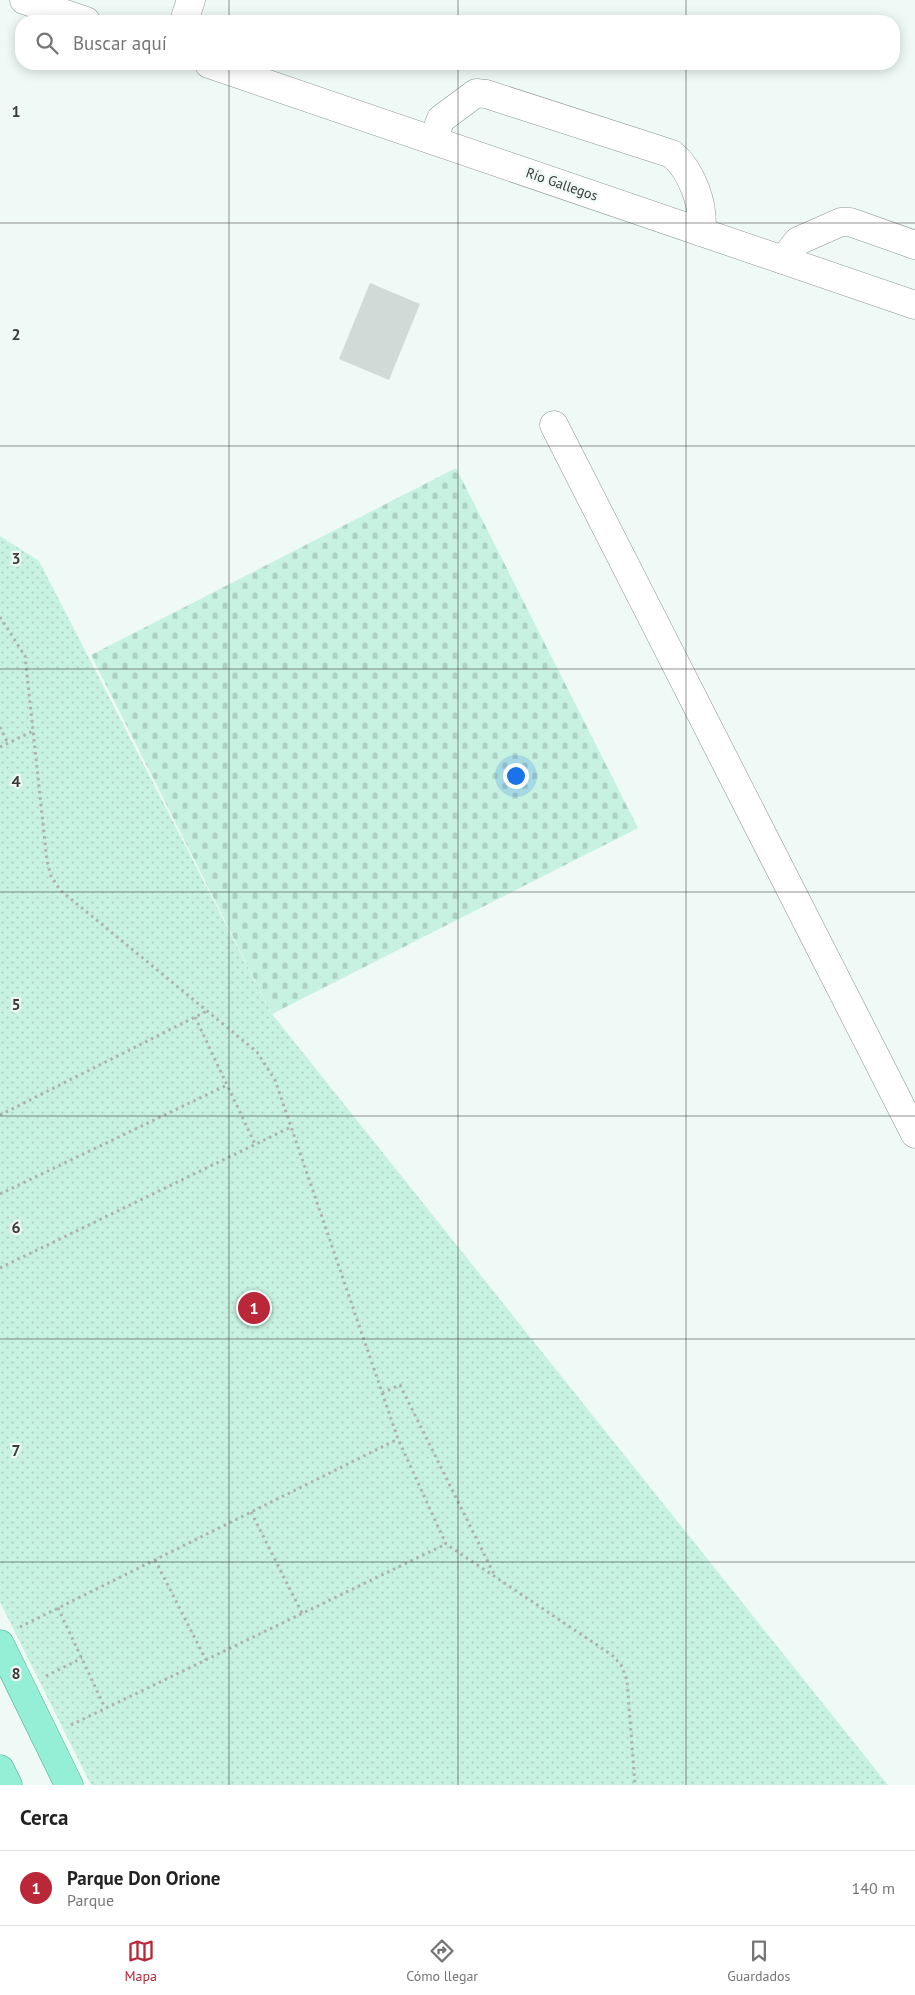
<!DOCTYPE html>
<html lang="es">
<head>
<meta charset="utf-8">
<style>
  :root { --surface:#fff; --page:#f2f2f2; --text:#222; --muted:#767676; --line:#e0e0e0; --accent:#b92739 }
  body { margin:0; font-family:"PT Sans",sans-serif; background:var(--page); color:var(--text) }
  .you { position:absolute; left:515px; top:775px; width:18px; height:18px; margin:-12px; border:4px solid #fff; border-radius:50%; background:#1a73e8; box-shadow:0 0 0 8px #1a73e833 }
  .badge { display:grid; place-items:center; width:32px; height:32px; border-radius:50%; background:var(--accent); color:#fff; font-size:16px; font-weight:700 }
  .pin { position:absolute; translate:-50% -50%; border:2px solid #fff; box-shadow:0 1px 5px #0006 }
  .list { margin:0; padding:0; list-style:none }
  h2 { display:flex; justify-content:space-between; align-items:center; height:65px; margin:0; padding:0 20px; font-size:21px }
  h2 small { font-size:16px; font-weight:400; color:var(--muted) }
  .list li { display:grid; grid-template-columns:32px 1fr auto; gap:15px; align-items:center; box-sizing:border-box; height:75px; padding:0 20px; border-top:1px solid var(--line) }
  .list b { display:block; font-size:19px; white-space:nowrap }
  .list p { margin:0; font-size:16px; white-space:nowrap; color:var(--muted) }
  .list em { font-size:16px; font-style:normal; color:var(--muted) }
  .icon { flex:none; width:28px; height:28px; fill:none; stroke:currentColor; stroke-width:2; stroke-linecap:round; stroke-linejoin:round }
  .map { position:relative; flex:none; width:915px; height:1785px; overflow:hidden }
  .search { position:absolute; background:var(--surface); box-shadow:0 2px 12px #0003; left:15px; right:15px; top:15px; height:55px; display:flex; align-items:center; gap:12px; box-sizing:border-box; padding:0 18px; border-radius:20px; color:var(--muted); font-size:19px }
  .sheet { height:140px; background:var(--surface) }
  nav { display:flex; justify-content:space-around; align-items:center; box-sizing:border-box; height:70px; border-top:1px solid var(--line); background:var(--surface); font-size:14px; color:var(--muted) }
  nav a { display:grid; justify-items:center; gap:2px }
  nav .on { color:var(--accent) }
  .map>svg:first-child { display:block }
</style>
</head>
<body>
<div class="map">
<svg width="915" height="1785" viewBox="0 0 915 1785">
  <defs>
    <pattern id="cemetery-stones" width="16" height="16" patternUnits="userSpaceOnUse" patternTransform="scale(1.25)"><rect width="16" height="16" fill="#c7f2e2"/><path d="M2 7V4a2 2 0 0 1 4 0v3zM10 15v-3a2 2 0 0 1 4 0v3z" fill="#acd0c3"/></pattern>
    <pattern id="park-dots" width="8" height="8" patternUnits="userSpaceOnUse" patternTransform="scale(1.25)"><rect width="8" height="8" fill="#c7f2e2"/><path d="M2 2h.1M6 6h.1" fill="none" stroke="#acd0c3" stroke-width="1.8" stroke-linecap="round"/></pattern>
  </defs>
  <rect width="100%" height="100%" fill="#eff9f5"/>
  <path fill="url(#cemetery-stones)" d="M456,468L638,828L272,1014L91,655Z"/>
  <path fill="url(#park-dots)" d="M0,536L39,561L272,1014L888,1785H91L0,1602Z"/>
  <path fill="#d0dad6" d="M370,283L420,304L389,380L339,359Z"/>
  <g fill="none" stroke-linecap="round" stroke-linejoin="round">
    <defs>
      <g id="minor">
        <path d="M24,0L86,21"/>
        <path d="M184,21L191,0"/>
        <path d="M209,64L915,305"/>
        <path d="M433,140L441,119L476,93L486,94L672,154C692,171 705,206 701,232"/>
        <path d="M783,260L798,241L841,222H850L915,245"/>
        <path d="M554,425L915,1134"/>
      </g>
      <g id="major">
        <path d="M0,1644L69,1785"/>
        <path d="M0,1769L8,1785"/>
      </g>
    </defs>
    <use href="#minor" stroke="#8c9591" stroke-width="29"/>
    <use href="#major" stroke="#46aa8e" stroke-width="29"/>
    <g stroke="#abb2b0" stroke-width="3" stroke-dasharray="2.5 4" stroke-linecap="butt">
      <path d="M0,617L25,656L47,861L51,876L60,890L257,1052L275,1080L398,1439L446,1544L612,1655L621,1665L627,1680L635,1785"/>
      <path d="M0,727L8,744"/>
      <path d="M0,747L33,731"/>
      <path d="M195,1017L255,1144"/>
      <path d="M0,1115L207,1011"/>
      <path d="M0,1194L227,1085"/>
      <path d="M0,1268L291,1127"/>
      <path d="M382,1393L400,1385L495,1576"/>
      <path d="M251,1512L302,1613"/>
      <path d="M155,1560L206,1660"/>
      <path d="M58,1608L105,1708"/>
      <path d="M20,1627L398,1439"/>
      <path d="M46,1676L82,1658"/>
      <path d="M71,1725L446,1544"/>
    </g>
    <use href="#minor" stroke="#fff" stroke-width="28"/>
    <use href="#major" stroke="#94efd6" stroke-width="28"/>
  </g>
  <path fill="none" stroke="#3a3d3c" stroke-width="1" stroke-opacity="0.55" d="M229,0V21M458,0V21M686,0V21M229,64V1785M458,64V1785M686,64V1785M0,223H915M0,446H915M0,669H915M0,892H915M0,1116H915M0,1339H915M0,1562H915"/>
  <g text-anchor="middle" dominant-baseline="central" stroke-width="4.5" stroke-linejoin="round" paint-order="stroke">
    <g font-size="14" fill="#3a3d3c" stroke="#eff9f5">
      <text transform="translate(562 184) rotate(19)">Río Gallegos</text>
    </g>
  </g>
  <g font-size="16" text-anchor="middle" font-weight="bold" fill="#3a3d3c" stroke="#eff9f5" stroke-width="4.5" stroke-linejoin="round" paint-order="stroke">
    <text x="16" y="117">1</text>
    <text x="16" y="340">2</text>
    <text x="16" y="564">3</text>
    <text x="16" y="787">4</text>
    <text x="16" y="1010">5</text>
    <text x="16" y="1233">6</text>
    <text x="16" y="1456">7</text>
    <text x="16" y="1679">8</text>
  </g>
</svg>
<div class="you"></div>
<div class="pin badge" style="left:254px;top:1308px">1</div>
<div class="search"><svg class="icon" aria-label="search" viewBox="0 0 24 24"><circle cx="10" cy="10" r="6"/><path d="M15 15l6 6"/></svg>Buscar aquí</div>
</div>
<section class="sheet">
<h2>Cerca<small></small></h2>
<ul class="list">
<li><span class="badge">1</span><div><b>Parque Don Orione</b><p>Parque</p></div><em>140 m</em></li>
</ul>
</section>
<nav>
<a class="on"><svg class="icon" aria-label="map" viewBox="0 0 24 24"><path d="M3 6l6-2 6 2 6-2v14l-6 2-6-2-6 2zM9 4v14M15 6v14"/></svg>Mapa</a>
<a><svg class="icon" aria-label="directions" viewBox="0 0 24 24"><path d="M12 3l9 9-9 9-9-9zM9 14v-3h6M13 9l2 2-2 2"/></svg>Cómo llegar</a>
<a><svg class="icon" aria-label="saved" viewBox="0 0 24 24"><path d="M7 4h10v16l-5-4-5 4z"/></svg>Guardados</a>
</nav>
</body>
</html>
